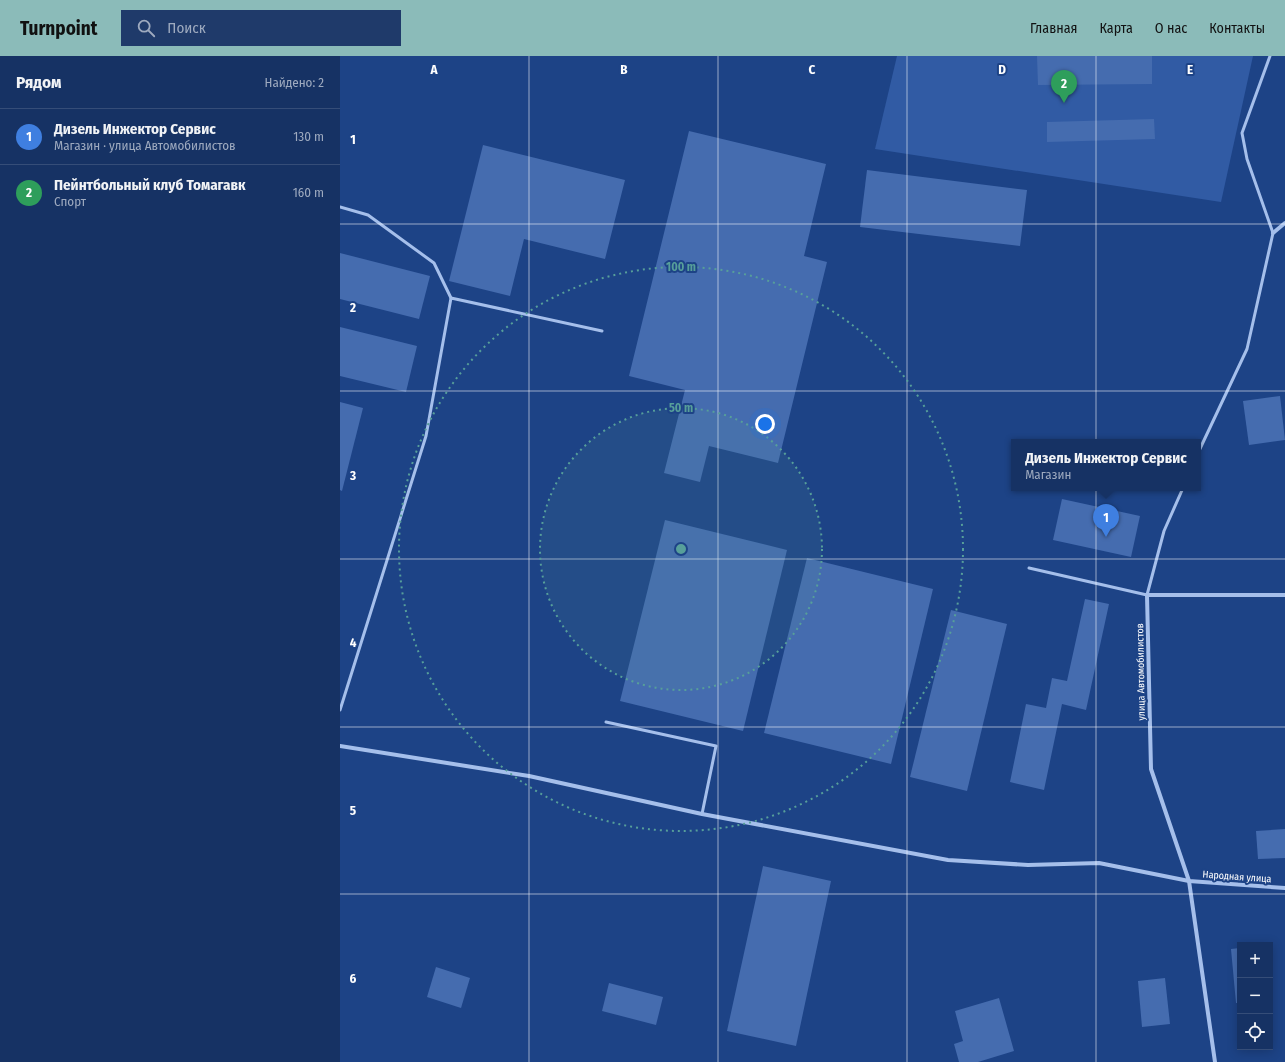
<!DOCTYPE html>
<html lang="ru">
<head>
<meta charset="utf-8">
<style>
  :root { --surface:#163264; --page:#1f3a6a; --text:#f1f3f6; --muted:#9eaabf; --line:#354d78; --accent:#8bbbb9 }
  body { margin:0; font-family:"Fira Sans Condensed",sans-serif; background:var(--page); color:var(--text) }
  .controls { position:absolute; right:12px; bottom:12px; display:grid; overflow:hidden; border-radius:0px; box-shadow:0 2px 10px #0003 }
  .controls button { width:36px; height:36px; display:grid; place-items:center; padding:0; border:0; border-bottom:1px solid var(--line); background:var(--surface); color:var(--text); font:20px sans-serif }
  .you { position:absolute; left:425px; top:368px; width:14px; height:14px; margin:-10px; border:3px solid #fff; border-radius:50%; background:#1a73e8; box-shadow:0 0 0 6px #1a73e833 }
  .badge { display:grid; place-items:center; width:26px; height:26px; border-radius:50%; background:var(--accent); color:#fff; font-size:13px; font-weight:700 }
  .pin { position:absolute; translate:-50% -33px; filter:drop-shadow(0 1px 2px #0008) }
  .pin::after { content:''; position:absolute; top:21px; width:14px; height:12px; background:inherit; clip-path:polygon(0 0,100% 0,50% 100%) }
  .popup { position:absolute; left:671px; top:383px; width:190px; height:52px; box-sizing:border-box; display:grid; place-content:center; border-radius:0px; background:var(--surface); filter:drop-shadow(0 1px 3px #0005); font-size:13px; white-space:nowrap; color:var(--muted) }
  .popup b { font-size:15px; color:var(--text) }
  .popup::after { content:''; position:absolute; left:50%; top:100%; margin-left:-8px; border:8px solid transparent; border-top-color:var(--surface) }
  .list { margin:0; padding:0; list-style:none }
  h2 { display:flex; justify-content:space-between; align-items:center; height:52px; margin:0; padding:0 16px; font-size:17px }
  h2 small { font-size:13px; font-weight:400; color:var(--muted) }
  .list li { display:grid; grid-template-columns:26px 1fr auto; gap:12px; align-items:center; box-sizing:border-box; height:56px; padding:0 16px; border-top:1px solid var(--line) }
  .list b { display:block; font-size:15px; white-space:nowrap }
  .list p { margin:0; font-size:13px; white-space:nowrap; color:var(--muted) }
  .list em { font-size:13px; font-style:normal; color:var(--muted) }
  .icon { flex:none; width:22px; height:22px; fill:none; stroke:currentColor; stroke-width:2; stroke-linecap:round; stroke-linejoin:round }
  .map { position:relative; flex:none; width:945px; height:1006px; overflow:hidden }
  header { display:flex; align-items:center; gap:24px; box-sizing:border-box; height:56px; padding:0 20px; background:var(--accent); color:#111 }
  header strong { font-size:19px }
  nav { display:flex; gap:22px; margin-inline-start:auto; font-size:14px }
  .search { width:280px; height:36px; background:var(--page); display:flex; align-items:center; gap:10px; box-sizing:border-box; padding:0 14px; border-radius:0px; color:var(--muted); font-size:15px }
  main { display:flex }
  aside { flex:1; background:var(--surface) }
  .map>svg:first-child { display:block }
</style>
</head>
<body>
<header>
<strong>Turnpoint</strong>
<div class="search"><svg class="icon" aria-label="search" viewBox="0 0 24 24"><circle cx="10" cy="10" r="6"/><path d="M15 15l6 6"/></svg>Поиск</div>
<nav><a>Главная</a><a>Карта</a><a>О нас</a><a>Контакты</a></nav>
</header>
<main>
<aside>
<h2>Рядом<small>Найдено: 2</small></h2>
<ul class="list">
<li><span class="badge" style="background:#3f7fe0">1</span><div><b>Дизель Инжектор Сервис</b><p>Магазин · улица Автомобилистов</p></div><em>130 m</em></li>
<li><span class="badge" style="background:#2e9e5b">2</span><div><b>Пейнтбольный клуб Томагавк</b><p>Спорт</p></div><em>160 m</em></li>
</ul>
</aside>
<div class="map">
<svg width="945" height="1006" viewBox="0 0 945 1006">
  <rect width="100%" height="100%" fill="#1d4386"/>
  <path fill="#315ba4" d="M557,0H913L881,146L535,93Z"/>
  <g fill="#456caf">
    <path d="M697,0H812V28L698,29Z"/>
    <path d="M814,63L815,83L707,86V66Z"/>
    <path d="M349,75L486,108L464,200L487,206L438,407L369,390L360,426L324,417L345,334L289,320Z"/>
    <path d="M143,89L285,124L265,203L184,183L170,240L109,225Z"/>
    <path d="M527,114L687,134L680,190L520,171Z"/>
    <path d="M0,197L90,220L79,263L0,243Z"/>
    <path d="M0,271L77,290L66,336L0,320Z"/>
    <path d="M940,340L945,384L909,389L903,345Z"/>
    <path d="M0,346L23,352L2,435L0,434Z"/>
    <path d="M722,443L800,460L791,501L713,484Z"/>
    <path d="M325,464L447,494L403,675L280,645Z"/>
    <path d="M467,502L593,533L551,708L424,677Z"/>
    <path d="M745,543L769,548L746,654L722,648L704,734L670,726L686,648L706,652L712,622L727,625Z"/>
    <path d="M611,554L667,568L627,735L570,721Z"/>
    <path d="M945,773V802L918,803L916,775Z"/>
    <path d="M423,810L491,825L456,990L387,975Z"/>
    <path d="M900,892V947H896L891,893Z"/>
    <path d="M96,911L130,922L121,952L87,941Z"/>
    <path d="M825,922L830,968L802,971L798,925Z"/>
    <path d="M269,927L323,941L316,969L262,955Z"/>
    <path d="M659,942L674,995L638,1006H619L614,988L623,985L615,955Z"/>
  </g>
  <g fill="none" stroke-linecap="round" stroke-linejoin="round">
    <g stroke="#a5bfeb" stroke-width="3">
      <path d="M0,151L28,159L94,207L111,242"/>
      <path d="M858,397L907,293L933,177L907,103L902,77L930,0"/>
      <path d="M689,512L807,539L824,475L843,432"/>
      <path d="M0,654L86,380L111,242L262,275"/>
      <path d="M266,666L376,690L362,758"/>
    </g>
    <g stroke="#a5bfeb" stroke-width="4">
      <path d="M933,177L945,167"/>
      <path d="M0,690L189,720L362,758L608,804L688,809L759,807L849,825L945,832"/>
      <path d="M875,1006L849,825L811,713L807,539H945"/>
    </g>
  </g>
  <path fill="none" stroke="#fff" stroke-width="1" stroke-opacity="0.55" d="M189,0V1006M378,0V1006M567,0V1006M756,0V1006M0,168H945M0,335H945M0,503H945M0,671H945M0,838H945"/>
  <circle cx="341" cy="493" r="141" fill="#579f9a" fill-opacity=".12"/>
  <g fill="none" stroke="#579f9a" stroke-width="2" stroke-dasharray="2 4">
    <circle cx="341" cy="493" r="141"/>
    <circle cx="341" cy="493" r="282"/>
  </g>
  <g text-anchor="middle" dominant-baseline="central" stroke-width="4" stroke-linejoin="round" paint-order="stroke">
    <g font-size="10" fill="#fff" stroke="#1d4386">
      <text transform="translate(801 616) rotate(-91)">улица Автомобилистов</text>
      <text transform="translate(897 821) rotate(4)">Народная улица</text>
    </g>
  </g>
  <g font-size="13" text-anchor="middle" font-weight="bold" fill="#fff" stroke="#1d4386" stroke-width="4" stroke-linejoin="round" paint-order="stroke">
    <text x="94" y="18">A</text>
    <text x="284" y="18">B</text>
    <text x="472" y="18">C</text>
    <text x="662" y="18">D</text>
    <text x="850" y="18">E</text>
    <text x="13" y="88">1</text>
    <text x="13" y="256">2</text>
    <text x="13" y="424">3</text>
    <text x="13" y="591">4</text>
    <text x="13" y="759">5</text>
    <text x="13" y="927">6</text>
  </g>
  <circle cx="341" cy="493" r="6" fill="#579f9a" stroke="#1d4386" stroke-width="2"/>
  <g font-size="12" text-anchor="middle" font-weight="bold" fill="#579f9a" stroke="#1d4386" stroke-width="4" stroke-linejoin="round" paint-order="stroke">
    <text x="341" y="215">100 m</text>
    <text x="341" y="356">50 m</text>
  </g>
</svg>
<div class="controls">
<button>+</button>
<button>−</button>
<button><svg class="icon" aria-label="locate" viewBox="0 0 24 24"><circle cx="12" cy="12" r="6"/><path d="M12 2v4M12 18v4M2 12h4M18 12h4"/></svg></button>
</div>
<div class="you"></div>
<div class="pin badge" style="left:766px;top:481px;background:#3f7fe0">1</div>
<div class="popup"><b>Дизель Инжектор Сервис</b>Магазин</div>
<div class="pin badge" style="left:724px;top:47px;background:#2e9e5b">2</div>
</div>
</main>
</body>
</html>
